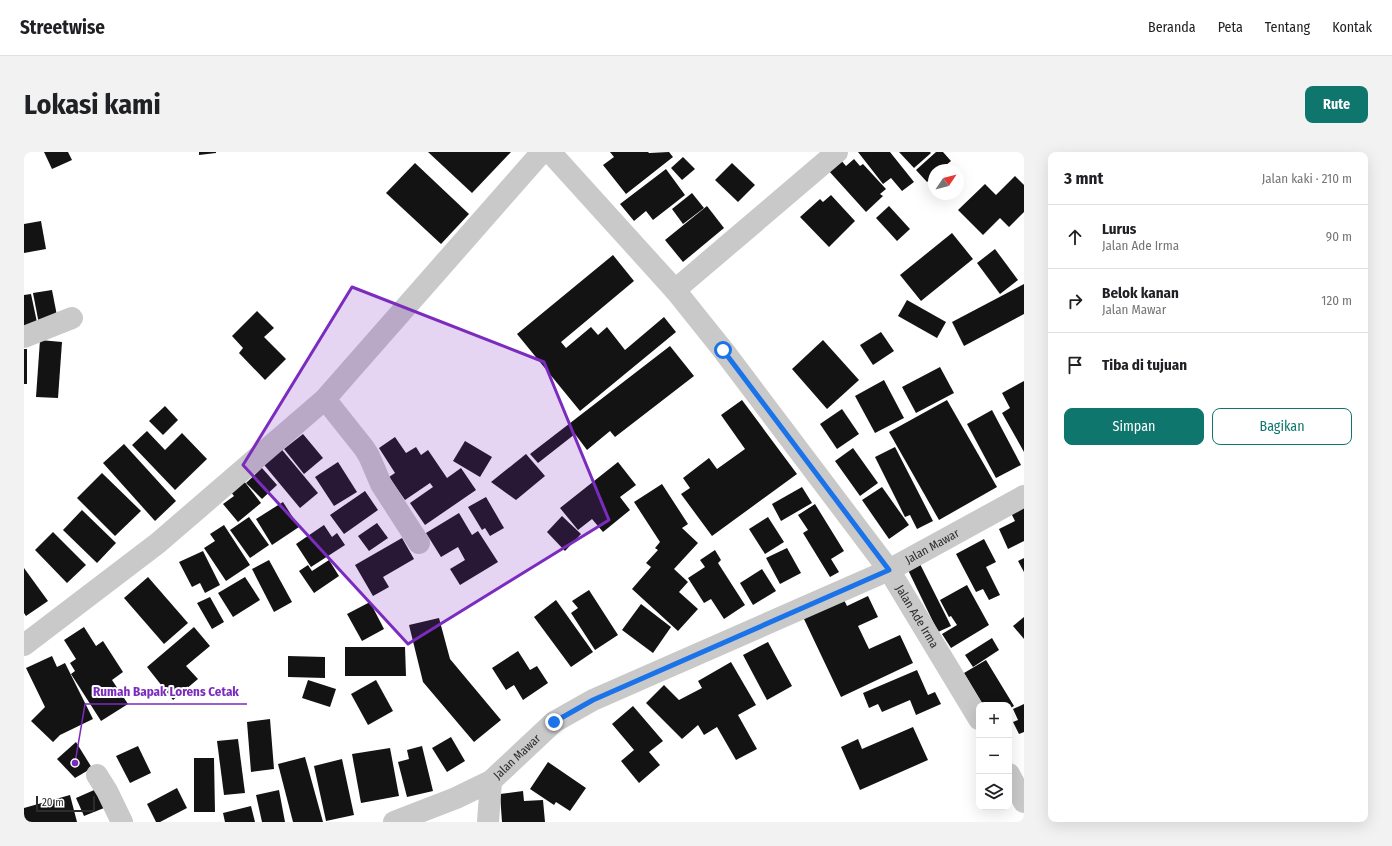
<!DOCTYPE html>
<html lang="id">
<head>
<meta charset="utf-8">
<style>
  :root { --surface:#fff; --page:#f2f2f2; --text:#202124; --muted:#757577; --line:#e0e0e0; --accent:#0f766e }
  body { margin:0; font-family:"Fira Sans Condensed",sans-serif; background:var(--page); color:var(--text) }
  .controls { position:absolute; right:12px; bottom:12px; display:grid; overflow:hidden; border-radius:8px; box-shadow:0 4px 16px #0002 }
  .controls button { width:36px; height:36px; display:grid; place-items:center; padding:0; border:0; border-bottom:1px solid var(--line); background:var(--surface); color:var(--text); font:20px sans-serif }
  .compass { position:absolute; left:904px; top:12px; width:36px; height:36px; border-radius:50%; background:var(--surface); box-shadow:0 4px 16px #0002; rotate:55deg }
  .scale { position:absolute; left:12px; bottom:10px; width:59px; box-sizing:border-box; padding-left:4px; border:2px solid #2c2c2c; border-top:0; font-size:11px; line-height:14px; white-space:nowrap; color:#2c2c2c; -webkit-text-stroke:3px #fff; paint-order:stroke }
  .stop { position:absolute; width:12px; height:12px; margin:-9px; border:3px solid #1a73e8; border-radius:50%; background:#fff }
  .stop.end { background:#1a73e8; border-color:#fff; box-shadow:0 1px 4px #0008 }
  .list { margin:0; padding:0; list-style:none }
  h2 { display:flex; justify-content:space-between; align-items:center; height:52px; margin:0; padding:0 16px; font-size:17px }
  h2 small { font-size:13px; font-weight:400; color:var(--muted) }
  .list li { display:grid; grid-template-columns:26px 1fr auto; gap:12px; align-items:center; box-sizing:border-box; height:64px; padding:0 16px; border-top:1px solid var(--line) }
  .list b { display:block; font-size:15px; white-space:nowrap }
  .list p { margin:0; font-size:13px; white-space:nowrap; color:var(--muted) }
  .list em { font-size:13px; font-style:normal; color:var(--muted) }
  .actions { display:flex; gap:8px; padding:12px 16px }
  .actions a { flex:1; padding:9px 0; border:1px solid var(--accent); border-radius:8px; text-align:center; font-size:14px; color:var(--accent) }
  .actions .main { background:var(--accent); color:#fff }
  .icon { flex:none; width:22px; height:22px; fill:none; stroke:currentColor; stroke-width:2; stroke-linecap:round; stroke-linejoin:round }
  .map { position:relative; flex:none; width:1000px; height:670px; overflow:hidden; border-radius:8px }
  header { display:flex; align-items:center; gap:24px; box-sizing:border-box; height:56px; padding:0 20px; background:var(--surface); border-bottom:1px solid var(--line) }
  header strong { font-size:19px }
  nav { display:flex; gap:22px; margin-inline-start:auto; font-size:14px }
  .intro { display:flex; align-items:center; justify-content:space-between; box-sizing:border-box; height:96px; padding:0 24px }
  h1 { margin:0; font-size:28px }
  .button { padding:10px 18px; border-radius:8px; background:var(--accent); color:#fff; font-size:14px; font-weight:700 }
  main { display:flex; gap:24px; padding:0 24px }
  aside { flex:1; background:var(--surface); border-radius:8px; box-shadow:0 4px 16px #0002 }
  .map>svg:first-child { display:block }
</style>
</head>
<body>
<header>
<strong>Streetwise</strong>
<nav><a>Beranda</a><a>Peta</a><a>Tentang</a><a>Kontak</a></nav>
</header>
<div class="intro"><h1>Lokasi kami</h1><a class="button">Rute</a></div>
<main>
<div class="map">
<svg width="1000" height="670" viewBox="0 0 1000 670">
  <rect width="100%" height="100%" fill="#fff"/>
  <g fill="#131313">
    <path d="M20,0H44L48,8L28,17Z"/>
    <path d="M175,0H192V1L175,3Z"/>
    <path d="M404,0H487L448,41Z"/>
    <path d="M586,0H624L625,1L645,0L649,5L602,42L579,13L590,5Z"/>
    <path d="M834,0H866L890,30L878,39L867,26L859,32Z"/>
    <path d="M875,0H906L907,1L890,16Z"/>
    <path d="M912,0H919L927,9L916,18H910V23L903,30L892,18Z"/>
    <path d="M659,5L671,17L658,28L647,16Z"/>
    <path d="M816,7L822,14L830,7L836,14L839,12L862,37L856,42L859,44L842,60L804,18Z"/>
    <path d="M391,11L445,62L417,92L362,41Z"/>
    <path d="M708,11L731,33L714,50L691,28Z"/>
    <path d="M642,17L661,43L629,68L622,59L610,69L596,52Z"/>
    <path d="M991,24L1000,33V60L985,75L976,66L959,83L934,58L961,32L972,43Z"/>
    <path d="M668,41L680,56L659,72L648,57Z"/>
    <path d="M807,43L831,69L805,95L776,65L796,47L799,50Z"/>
    <path d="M683,54L700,76L659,110L641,88Z"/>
    <path d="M865,54L886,77L873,89L852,66Z"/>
    <path d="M17,69L22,97L0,101V72Z"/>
    <path d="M928,81L949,107L897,149L876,123Z"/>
    <path d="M971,97L994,128L976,142L953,111Z"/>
    <path d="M589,103L610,129L537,190L542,196L567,175L574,183L583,175L601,198L640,165L652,180L556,259L493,182Z"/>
    <path d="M1000,132V162L940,194L928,170Z"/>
    <path d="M28,138L34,169L15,172L9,141Z"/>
    <path d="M7,142L14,175L0,178V143Z"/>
    <path d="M883,148L922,170L913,186L874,164Z"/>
    <path d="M233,159L250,176L240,185L262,207L241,228L215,201L219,196L208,184Z"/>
    <path d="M857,180L870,199L849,213L836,193Z"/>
    <path d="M16,188L38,190L34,246L12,245Z"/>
    <path d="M799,188L835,228L803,257L768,217Z"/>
    <path d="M646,194L670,224L591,285L586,279L563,298L551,282L514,311L506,302Z"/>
    <rect x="0" y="197" width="3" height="35"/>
    <path d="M916,215L930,241L892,261L878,235Z"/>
    <path d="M860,228L880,266L851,281L831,244Z"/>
    <path d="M1000,229V300L978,261L986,256L978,241Z"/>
    <path d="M718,248L773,322L688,384L657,342L666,336L659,326L685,306L693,317L721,297L697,263Z"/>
    <path d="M923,248L973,335L915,368L865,280Z"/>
    <path d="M141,254L154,268L139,283L125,269Z"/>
    <path d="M818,257L835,282L813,297L796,272Z"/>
    <path d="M968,258L997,313L972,326L943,272Z"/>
    <path d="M123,279L141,298L158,281L183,307L151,338L108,293Z"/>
    <path d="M279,282L299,306L280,322L260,297Z"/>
    <path d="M371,285L382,301L392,295L397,303L404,298L423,326L437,316L452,338L401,373L386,351L409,335L406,331L381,348L365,325L371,321L355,296Z"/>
    <path d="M441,289L468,305L456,325L429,309Z"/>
    <path d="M100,292L152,349L131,369L79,311Z"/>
    <path d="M254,293L294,341L276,356L236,308Z"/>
    <path d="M871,295L909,369L893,377L886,363L881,365L851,305Z"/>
    <path d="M829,296L854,331L836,344L811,309Z"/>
    <path d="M502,302L521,324L492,348L467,330Z"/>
    <path d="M314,310L333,340L310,354L291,325Z"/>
    <path d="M594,310L612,333L596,345L606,358L579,380L568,367L554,378L536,356Z"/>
    <path d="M238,316L253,333L238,347L222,331Z"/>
    <path d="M78,321L117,359L91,384L53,346Z"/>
    <path d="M216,324L237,351L214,370L199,352L210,344L203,335Z"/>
    <path d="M638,332L664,372L658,376L674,391L650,417L664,430L655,440L674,457L654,479L608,437L627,415L622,411L634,398L631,396L636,390L610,350Z"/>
    <path d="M778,335L788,351L757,369L748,352Z"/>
    <path d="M858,335L885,373L865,387L838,348Z"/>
    <path d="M341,339L354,358L320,382L306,363Z"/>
    <path d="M462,345L480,376L466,384L461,376L458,378L444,355Z"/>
    <path d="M259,350L275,375L248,393L232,367Z"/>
    <path d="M791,352L820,399L807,407L815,420L806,425L779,381L784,378L774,363Z"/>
    <path d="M1000,356V389L984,397L975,377L991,369L985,357Z"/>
    <path d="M58,358L92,391L73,411L39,378Z"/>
    <path d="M435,361L448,383L454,379L474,410L436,433L426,417L441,408L434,395L417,405L402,381Z"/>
    <path d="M538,364L557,382L541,399L523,380Z"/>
    <path d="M225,365L245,393L226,406L206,378Z"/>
    <path d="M744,365L760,390L741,402L725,377Z"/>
    <path d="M353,371L364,386L345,399L334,384Z"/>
    <path d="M200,373L226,413L202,429L180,396L191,389L186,382Z"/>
    <path d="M300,373L308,385L313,381L321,393L287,415L272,392Z"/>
    <path d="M29,380L62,413L43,431L11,398Z"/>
    <path d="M378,386L390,407L359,425L365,435L349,444L331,413Z"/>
    <path d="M960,387L972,410L962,415L976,443L965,448L959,437L952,440L932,402Z"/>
    <path d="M763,396L777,421L756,432L742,406Z"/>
    <path d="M691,398L697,408L694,411L721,453L700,467L687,447L680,451L664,426L681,415L676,408Z"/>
    <path d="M179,399L196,433L181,441L176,431L168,435L155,410Z"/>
    <path d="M1000,406V420L994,409Z"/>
    <path d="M245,408L268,450L250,460L228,417Z"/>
    <path d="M305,408L315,424L290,441L275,419L284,413L288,419Z"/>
    <path d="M896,412L927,474L914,480L884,418Z"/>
    <path d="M0,416L24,449L2,464L0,461Z"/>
    <path d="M738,417L752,439L729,453L716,431Z"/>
    <path d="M124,425L164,471L140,492L100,446Z"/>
    <path d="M221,425L236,448L209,465L194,441Z"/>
    <path d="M943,433L965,473L927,496L918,482L933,473L927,464L925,465L916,448Z"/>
    <path d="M565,438L594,483L571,498L547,461L554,456L548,449Z"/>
    <path d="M844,444L854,465L834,474L845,497L876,483L889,511L817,545L779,465L819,446L823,454Z"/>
    <path d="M186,445L200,470L188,477L173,451Z"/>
    <path d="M532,448L569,500L547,515L510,465Z"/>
    <path d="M346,450L360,477L338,489L323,462Z"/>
    <path d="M617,452L647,475L629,501L598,478Z"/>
    <path d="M1000,465V487L989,474Z"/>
    <path d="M415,466L426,507L477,568L450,590L399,530L385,473Z"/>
    <path d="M60,475L72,494L79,489L99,520L88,528L104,552L77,569L47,522L51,519L46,511L52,507L40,488Z"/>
    <path d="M170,475L186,494L162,514L174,527L149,548L123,515Z"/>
    <path d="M968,486L975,498L949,515L941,503Z"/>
    <path d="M744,490L768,534L743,548L719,503Z"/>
    <path d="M321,495H381L382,524H321Z"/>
    <path d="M494,499L506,518L513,514L524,531L499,548L490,533L482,538L468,516Z"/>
    <path d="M28,504L33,515L41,511L69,567L36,583L29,590L7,569L21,555L2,516Z"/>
    <path d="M264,504L301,505V526L264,525Z"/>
    <path d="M962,508L990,554L985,557V553H959L940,521Z"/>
    <path d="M707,510L732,553L714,563L733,597L712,608L693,575L680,583L674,573L658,587L622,551L640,533L655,548L678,536L674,529Z"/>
    <path d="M893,518L904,543L911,540L917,552L892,563L886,548L858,560L854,552L845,556L839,541Z"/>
    <path d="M284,528L312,537L306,555L278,546Z"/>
    <path d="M352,528L369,559L344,573L327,542Z"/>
    <path d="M1000,552V580L995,582L989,570L994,568L989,557Z"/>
    <path d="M609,554L639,589L625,600L636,613L615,631L597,609L610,598L588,572Z"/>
    <path d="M246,567L250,617L227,620L223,570Z"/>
    <path d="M889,575L904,608L836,638L817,595L834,587L838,597Z"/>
    <path d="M427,585L441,609L423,620L408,596Z"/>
    <path d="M214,587L221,641L200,643L193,589Z"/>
    <path d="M52,590L68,616L51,626L33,607Z"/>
    <path d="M114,594L127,621L106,631L92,604Z"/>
    <path d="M398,594L409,639L383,645L374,610L385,607L383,598Z"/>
    <path d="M366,596L375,644L337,651L328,602Z"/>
    <path d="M281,605L299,670H269L254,612Z"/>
    <path d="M170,606H190L191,660H170Z"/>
    <path d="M318,607L330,663L302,669L290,614Z"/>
    <path d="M524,610L562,636L546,659L532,650L530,653L506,637Z"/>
    <path d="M77,635L85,654L60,664L52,646Z"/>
    <path d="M153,636L163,656L136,670H132L123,652Z"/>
    <path d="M255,638L261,670H238L232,643Z"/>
    <path d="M499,639L500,649L519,648L521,670H478L476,642Z"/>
    <path d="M46,643L53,670H0V656Z"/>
    <path d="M227,654L231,670H201L199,661Z"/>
  </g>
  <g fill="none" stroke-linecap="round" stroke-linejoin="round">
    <g stroke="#c9c9c9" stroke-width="22">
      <path id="s1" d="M526,0L651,138L699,198L865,418L955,567"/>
      <path d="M651,138L813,0"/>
      <path d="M0,185L48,166"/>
      <path d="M301,247L340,296L345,304L357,332L395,391"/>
      <path d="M0,493L134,391L301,247L518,0"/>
      <path d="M985,622L1000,650"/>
      <path d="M73,623L83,639L98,670"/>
      <path id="s2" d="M370,670L432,646L467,629L530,570L569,548L865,418L1000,344"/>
      <path d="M464,670L467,629"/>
    </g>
  </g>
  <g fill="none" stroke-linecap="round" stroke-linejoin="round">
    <path stroke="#1a73e8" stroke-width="5" d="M530,570L569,548L865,418L699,198"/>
  </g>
  <path fill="#7b2cbf" fill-opacity="0.2" stroke="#7b2cbf" stroke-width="3" stroke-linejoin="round" d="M328,135L520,210L585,368L384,492L219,313Z"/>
  <g text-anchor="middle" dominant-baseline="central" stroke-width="4" stroke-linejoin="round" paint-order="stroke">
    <g font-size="12" fill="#2c2c2c" stroke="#fff">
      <text stroke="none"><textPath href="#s2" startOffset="609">Jalan Mawar</textPath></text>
      <text stroke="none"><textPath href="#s1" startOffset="593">Jalan Ade Irma</textPath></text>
      <text stroke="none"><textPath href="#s2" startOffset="141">Jalan Mawar</textPath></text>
    </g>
  </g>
  <path fill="none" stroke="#7b2cbf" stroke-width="1.5" d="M51 611L61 552H223"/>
  <circle fill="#7b2cbf" stroke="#fff" stroke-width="1.5" cx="51" cy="611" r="4"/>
  <g font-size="13" text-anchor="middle" font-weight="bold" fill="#7b2cbf" stroke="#fff" stroke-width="4" stroke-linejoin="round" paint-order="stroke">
    <text x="142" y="544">Rumah Bapak Lorens Cetak</text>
  </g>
</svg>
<div class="controls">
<button>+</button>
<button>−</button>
<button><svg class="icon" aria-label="layers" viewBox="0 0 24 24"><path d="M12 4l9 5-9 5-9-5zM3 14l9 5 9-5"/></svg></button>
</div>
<svg class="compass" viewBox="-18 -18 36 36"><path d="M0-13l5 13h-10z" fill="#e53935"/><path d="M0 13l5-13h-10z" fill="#757577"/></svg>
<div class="scale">20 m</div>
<div class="stop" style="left:699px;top:198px"></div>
<div class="stop end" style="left:530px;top:570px"></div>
</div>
<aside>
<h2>3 mnt<small>Jalan kaki · 210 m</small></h2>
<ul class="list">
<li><svg class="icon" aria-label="ahead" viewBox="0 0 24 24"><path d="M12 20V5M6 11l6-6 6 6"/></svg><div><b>Lurus</b><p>Jalan Ade Irma</p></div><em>90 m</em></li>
<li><svg class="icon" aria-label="right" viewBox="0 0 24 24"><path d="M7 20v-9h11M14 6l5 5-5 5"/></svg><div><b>Belok kanan</b><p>Jalan Mawar</p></div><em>120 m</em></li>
<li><svg class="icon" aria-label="arrive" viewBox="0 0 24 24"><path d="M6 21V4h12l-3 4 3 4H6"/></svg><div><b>Tiba di tujuan</b></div></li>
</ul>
<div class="actions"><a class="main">Simpan</a><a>Bagikan</a></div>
</aside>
</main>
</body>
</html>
